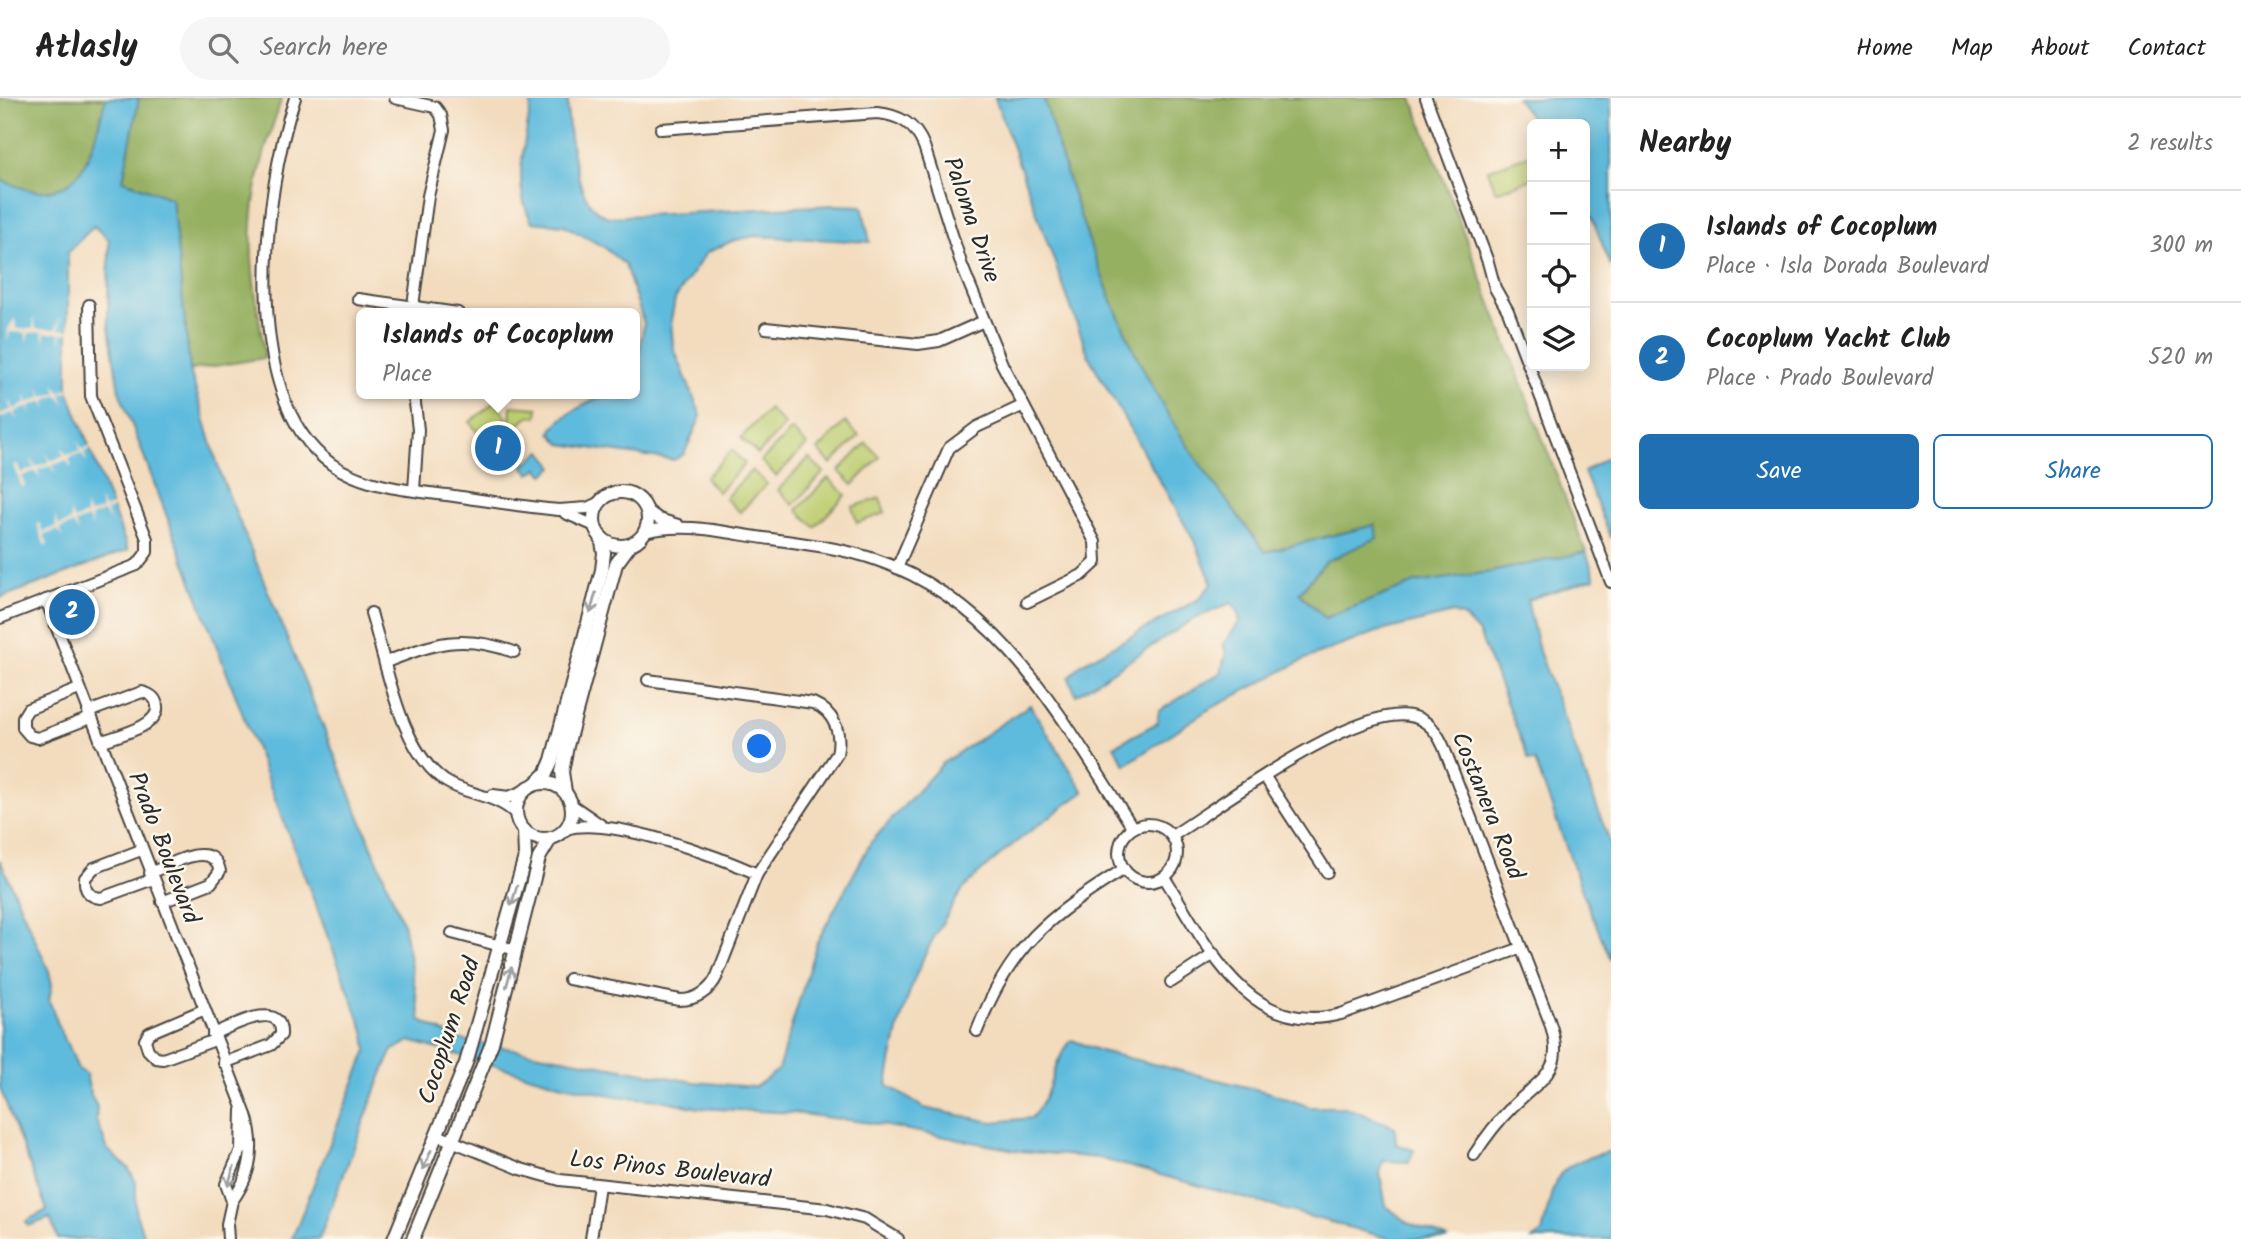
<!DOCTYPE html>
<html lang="en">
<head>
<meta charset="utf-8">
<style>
  :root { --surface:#fff; --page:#f6f6f6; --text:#222; --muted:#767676; --line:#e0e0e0; --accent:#1f6fb2 }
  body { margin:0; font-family:Kalam,sans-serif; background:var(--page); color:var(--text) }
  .controls { position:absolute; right:21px; top:21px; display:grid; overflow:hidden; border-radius:10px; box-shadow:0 4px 18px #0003 }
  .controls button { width:63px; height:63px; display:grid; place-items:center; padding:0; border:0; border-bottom:2px solid var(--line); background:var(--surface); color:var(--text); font:35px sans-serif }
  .you { position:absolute; left:760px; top:649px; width:24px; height:24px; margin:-18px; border:5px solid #fff; border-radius:50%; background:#1a73e8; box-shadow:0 0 0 10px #1a73e833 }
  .badge { display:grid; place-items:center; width:46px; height:46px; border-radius:50%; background:var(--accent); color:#fff; font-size:23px; font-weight:700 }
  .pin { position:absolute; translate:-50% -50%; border:4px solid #fff; box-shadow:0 2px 7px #0006 }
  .popup { position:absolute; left:356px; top:210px; width:284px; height:91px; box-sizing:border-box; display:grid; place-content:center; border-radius:10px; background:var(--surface); filter:drop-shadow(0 2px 5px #0005); font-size:23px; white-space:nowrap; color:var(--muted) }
  .popup b { font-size:26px; color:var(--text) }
  .popup::after { content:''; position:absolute; left:50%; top:100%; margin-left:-14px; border:14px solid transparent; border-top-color:var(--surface) }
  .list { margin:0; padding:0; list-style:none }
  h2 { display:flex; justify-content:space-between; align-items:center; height:91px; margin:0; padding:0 28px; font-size:30px }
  h2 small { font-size:23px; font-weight:400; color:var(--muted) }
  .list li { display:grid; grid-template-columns:46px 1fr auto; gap:21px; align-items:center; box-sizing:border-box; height:112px; padding:0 28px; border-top:2px solid var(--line) }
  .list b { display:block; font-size:26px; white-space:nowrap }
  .list p { margin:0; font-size:23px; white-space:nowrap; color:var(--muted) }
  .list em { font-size:23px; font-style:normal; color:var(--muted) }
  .actions { display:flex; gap:14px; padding:21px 28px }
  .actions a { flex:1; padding:16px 0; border:2px solid var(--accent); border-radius:10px; text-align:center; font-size:24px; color:var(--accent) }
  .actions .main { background:var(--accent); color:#fff }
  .icon { flex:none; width:38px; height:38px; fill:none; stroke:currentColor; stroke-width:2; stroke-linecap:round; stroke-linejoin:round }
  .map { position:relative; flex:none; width:1611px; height:1141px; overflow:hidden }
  header { display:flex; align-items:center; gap:42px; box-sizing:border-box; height:98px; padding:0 35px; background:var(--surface); border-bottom:2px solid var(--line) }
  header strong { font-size:33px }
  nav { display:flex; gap:38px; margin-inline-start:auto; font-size:24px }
  .search { width:490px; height:63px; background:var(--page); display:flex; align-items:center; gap:18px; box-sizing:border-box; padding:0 24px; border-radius:38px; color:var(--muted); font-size:26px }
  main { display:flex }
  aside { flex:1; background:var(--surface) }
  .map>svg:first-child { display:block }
</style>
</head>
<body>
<header>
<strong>Atlasly</strong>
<div class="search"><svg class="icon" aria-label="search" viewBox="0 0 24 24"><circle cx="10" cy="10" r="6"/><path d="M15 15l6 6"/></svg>Search here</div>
<nav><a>Home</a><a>Map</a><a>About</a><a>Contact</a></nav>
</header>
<main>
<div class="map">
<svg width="1611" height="1141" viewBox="0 0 1611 1141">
  <rect width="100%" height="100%" fill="#fbf7ec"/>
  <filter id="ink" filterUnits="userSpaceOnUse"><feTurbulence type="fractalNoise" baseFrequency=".0143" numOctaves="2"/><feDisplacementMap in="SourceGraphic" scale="14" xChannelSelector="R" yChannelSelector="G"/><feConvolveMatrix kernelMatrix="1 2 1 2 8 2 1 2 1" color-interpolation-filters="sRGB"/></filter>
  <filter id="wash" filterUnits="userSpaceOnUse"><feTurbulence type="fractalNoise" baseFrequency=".00686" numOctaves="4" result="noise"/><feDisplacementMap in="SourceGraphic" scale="28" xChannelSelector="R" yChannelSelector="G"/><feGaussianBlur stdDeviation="1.57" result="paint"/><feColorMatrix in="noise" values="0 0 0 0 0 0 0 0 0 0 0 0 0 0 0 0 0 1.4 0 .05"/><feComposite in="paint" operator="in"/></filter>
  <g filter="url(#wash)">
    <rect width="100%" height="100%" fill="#f3dbbd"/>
    <g fill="#bdcd70" stroke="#747c4e" stroke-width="2">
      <path d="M1532,56V81L1496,94L1488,72Z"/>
      <path d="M495,304L507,320L481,339L470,324Z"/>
      <path d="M511,308L538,310L537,318L528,319L520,326L510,325Z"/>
      <path d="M769,311L785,327L758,356L741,340Z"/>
      <path d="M845,324L859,338L831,366L818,352Z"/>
      <path d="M792,332L807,347L776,378L761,363Z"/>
      <path d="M866,345L880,359L853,387L839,373Z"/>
      <path d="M732,352L745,366L718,394L705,380Z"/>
      <path d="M809,360L824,374L793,407L778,392Z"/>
      <path d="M752,372L767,386L740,414L725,400Z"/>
      <path d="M828,380L846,397L815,429L797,412Z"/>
      <path d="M880,400L885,415L857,425L852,409Z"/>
    </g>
    <g fill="#96b062" stroke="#606e46" stroke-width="2">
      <path d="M0,0H106C94,38 89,98 36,93C25,92 11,86 0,82Z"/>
      <path d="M139,0H282C268,40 254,83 252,126C249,170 259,216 265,260L190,272L172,101L123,82Z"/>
      <path d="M1044,0H1412L1586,454L1491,474L1415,485L1325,520L1299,496L1326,463L1377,440L1375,427L1265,454C1236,415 1206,377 1180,337C1116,235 1076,114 1044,0Z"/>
    </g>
    <g fill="#5fbbdd" stroke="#457384" stroke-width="2">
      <path d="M106,0H139L123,82L172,101L190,272L221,378L403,825L421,923L457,941L694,984L755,989L778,972L817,844L871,744L943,665L1030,607L1084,694C1044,723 1002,752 967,787C958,796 951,811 944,822C911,875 897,927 887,987L924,1010L993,1024L1031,1020C1056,993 1048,969 1072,942L1100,953L1271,995L1310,1009H1345L1395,1029L1396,1046L1414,1052L1409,1064L1383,1063L1380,1076L1386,1108L1408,1125L1449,1141H1391L1099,1060L1020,1053L871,1025L793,1015L699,1010L660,1002L616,998L563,987L410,943L393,952L382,976L319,1141H292L367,952L365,936L119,293L108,223L109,142L94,128L68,154V292L128,452L0,500V82C11,86 25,92 36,93C89,98 94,38 106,0Z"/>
      <path d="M532,0H568C566,25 575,92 594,110C597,114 603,116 608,119L835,107L862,108L870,144L755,138L732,143L706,155L675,201L671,222L673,248L701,318L684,356L674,362L561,346L551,335C557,318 595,300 612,296C618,294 628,296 634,296L635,263L639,255L644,225L625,167L604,149L564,127L532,124C510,88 527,39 532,0Z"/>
      <path d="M995,0H1044C1076,114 1116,235 1180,336C1206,377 1236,415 1265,454L1375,427L1377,440L1326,463L1299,495L1325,520L1415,485L1491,474L1586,454L1595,480L1527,502L1539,553L1611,747V862L1584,798L1535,663L1529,662L1479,535L1464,519L1453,515L1377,534L1305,561L1206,613L1125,667L1114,648L1157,625L1159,613L1221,574L1226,555L1223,546L1240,524L1237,511L1231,505L1194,521L1076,597L1069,580L1081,566L1199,501L1212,485L1197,448L1089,259Z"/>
      <path d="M1516,0H1611V169L1585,101V26H1536Z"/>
      <path d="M542,353L554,369L544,377L538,370L530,376L523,368Z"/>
      <path d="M1611,357V440L1584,374Z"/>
      <path d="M0,762L49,873L52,887L49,902L64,942L68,946L78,971L86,976L90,995L97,1009L96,1021L108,1052L128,1070L136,1084V1116L145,1141H58L50,1120L28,1128L26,1123L47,1112L0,990Z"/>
      <path d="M1611,1053V1141H1533L1542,1135C1556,1078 1551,1068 1611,1053Z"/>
    </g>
    <g fill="#f3dbbd">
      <path d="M34,219L36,231H56L60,219L59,231L71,232V235H61V246L59,235H45L44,245L42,234L29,235L26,245V235L10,234L7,244L8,231L15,220L16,231H33Z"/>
      <path d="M54,284L59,294L70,290L71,292L61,296L65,306L58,297L46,302L47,313L43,303L30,308L32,318L28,309L15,314L18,323L12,315L0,320V316L11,312L8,302L14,311L26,306L25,296L28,305L41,300L40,290L44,299L57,295Z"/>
      <path d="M78,342L82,352L92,348L93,350L84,354L87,364L81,355L69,360L72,370L66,362L53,367L56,376L51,367L38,372L41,381L35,373L22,378L25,388L22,389L14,367L17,366L21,375L34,370L30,360L36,369L49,364L46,355L51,363L64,358L61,349L67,357L80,353Z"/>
      <path d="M99,401L105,411L115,407L116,409L106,413L110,423L103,414L91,419L92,430L88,420L75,425L79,435L73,426L60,431L63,440L58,432L44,437L48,447L45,448L37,426L39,425L43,434L56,429L55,418L59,428L71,423L70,413L74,422L86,417L85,407L89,416L102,412Z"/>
    </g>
  </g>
  <g filter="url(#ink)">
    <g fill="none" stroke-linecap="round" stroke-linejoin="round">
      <defs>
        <g id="minor">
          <path d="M295,0C263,94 236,314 341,372C375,391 416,393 454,398C489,403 524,409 559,412L587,410L598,405"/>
          <path d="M395,0L435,9L441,17L444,32L428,98L412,215"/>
          <path d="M1426,0L1488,164L1495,190L1508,213L1611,484"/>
          <path d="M661,31L877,15C900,17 915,26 924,48L962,168L1002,266L1095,444L1096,464L1082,477L1027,504"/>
          <path d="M358,201L458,215"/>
          <path d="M766,230L918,246L939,243L984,223"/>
          <path d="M414,296L418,332L414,392"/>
          <path d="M648,413L659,421L678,427"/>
          <path d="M565,415L595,428"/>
          <path d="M645,434C685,423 730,436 771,441C806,446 841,450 874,461C1003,504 1063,623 1133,730"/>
          <path d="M897,470L949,350L977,329L1022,308"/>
          <path d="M46,502L246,1017C256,1048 251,1077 232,1103L226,1086L241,1052L242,1012"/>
          <path d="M371,515C387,566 399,651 445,683C468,698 497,696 517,717"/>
          <path d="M0,520L137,467L147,454V441L91,298L89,207"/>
          <path d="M386,564C435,545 462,535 514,554"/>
          <path d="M79,591L28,611L23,619V630L30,638L38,640L90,620"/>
          <path d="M88,614L142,594C150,596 156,599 157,608C160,629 115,638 100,644"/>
          <path d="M1265,679L1327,774"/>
          <path d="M493,697L509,699L524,693"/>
          <path d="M572,707L601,727"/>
          <circle cx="1148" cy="755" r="29"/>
          <path d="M566,731C606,718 717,757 757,776"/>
          <path d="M1172,738C1221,707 1354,608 1410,618C1429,621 1440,638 1446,655L1549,922C1567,973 1543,978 1512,1009C1497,1024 1485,1040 1474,1057"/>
          <path d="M141,752L94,770L85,780C84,792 89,799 101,800L153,781"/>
          <path d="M150,775C170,767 213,740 220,773L211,785L162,804"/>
          <path d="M1164,779C1205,843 1247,941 1341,916L1521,850"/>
          <path d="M452,835L516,852"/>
          <path d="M569,881L680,902C696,902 710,893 717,878L757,776L837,656C842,634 834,614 813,605L648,582"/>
          <path d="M1171,884L1214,856"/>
          <path d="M203,912L149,935L145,942L148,952L156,960L163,961L215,942"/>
          <path d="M977,933C1010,847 1048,819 1124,771"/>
          <path d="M213,936C230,929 283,899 281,937L271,947L224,965"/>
          <path d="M437,1037L521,1071L560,1082L827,1111L865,1121L898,1141"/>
          <path d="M228,1141L227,1126L232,1103"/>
          <path d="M591,1141L599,1087"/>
        </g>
        <g id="tertiary">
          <circle cx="621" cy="421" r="27"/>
          <circle cx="544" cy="713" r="28"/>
          <path d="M535,686L546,676L552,662L602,472L604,455L601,439"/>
          <path d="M565,694L562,674L567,648L616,466L630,447"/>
          <path d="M394,1141L466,965L525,759L524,732"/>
          <path d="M413,1141L492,945L539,760L551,740"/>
        </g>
      </defs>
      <use href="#minor" stroke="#494541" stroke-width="14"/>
      <use href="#tertiary" stroke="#494541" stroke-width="16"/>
      <use href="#minor" stroke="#fff" stroke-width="10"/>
      <use href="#tertiary" stroke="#fff" stroke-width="12"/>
    </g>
    <defs><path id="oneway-shaft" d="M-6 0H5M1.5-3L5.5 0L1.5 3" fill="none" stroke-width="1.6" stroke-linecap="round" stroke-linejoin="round" transform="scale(1.75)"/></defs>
    <g stroke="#a0a0a0">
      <use href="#oneway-shaft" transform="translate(593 505) rotate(105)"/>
      <use href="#oneway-shaft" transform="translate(514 798) rotate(106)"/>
      <use href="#oneway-shaft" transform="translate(509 879) rotate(-75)"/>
      <use href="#oneway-shaft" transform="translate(427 1062) rotate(113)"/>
      <use href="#oneway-shaft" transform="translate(231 1078) rotate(108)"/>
    </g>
  </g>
  <g text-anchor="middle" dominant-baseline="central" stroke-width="5" stroke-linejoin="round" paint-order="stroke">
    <g font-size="24" fill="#2b2b2b" stroke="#fbf7ec">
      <text transform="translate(971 122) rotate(71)">Paloma Drive</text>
      <text transform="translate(1487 708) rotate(68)">Costanera Road</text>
      <text transform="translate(163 750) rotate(69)">Prado Boulevard</text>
      <text transform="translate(450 933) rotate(-72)">Cocoplum Road</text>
      <text transform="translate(670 1072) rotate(6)">Los Pinos Boulevard</text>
    </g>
  </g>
</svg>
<div class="controls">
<button>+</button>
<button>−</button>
<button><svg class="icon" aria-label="locate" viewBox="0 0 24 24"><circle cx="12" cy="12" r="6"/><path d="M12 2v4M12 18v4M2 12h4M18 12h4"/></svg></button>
<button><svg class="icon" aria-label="layers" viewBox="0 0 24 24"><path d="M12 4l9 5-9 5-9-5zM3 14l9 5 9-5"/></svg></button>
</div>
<div class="you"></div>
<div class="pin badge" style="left:498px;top:350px">1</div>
<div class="popup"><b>Islands of Cocoplum</b>Place</div>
<div class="pin badge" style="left:72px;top:514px">2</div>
</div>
<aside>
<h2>Nearby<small>2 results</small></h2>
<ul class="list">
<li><span class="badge">1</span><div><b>Islands of Cocoplum</b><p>Place · Isla Dorada Boulevard</p></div><em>300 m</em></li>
<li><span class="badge">2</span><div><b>Cocoplum Yacht Club</b><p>Place · Prado Boulevard</p></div><em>520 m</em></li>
</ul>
<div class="actions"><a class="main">Save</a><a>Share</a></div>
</aside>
</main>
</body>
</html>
